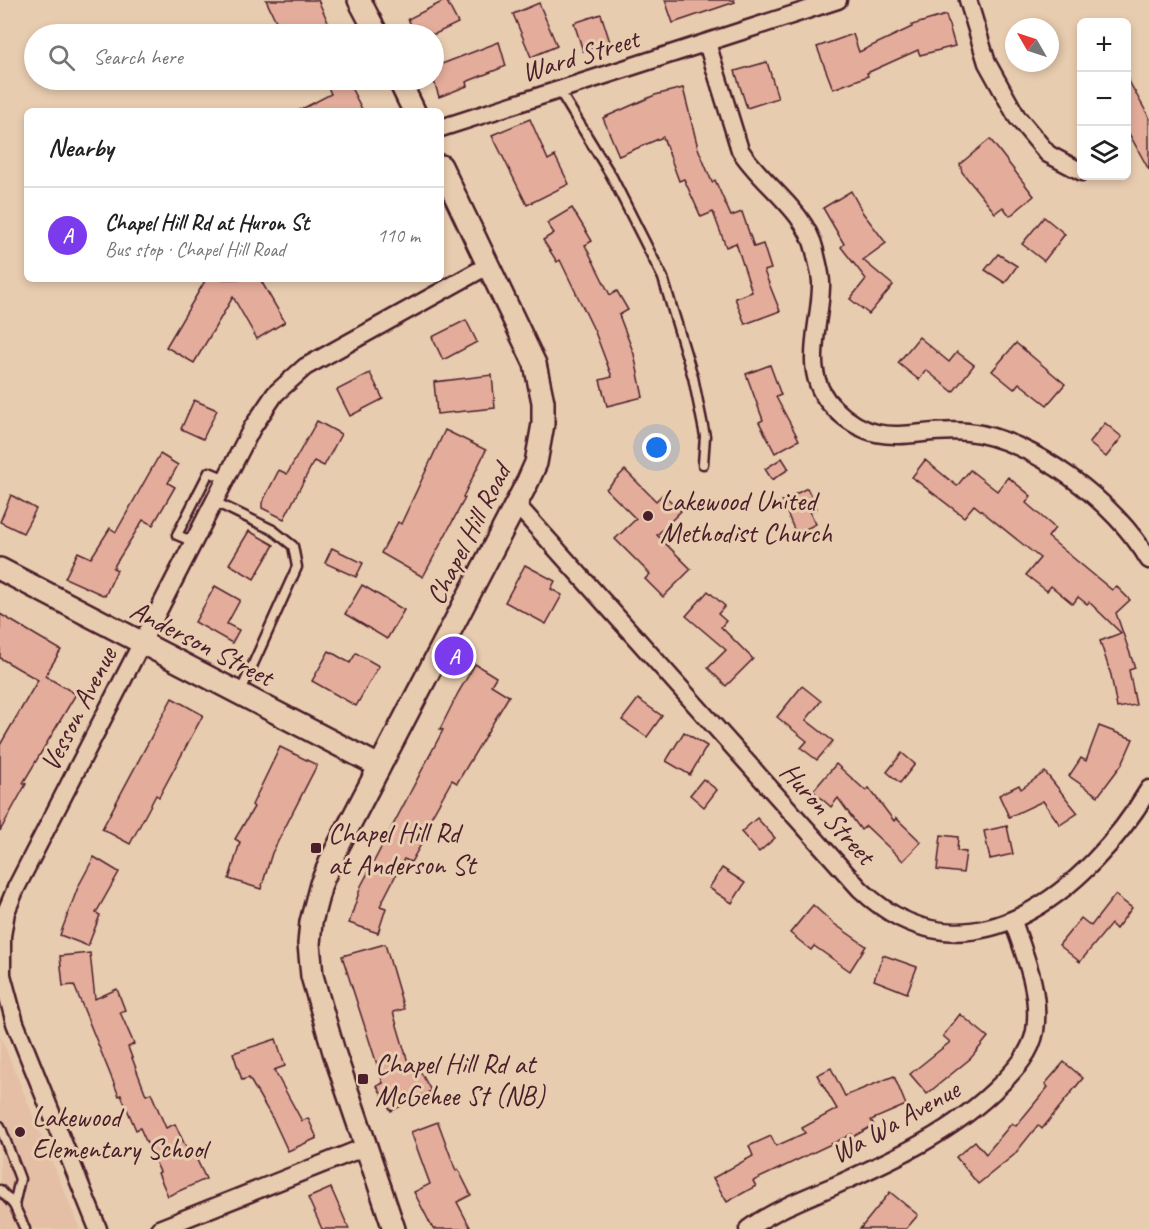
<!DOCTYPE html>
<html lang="en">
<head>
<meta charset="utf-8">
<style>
  :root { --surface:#fff; --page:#f2f2f2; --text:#222; --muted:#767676; --line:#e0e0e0; --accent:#7c3aed }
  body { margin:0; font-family:Caveat,sans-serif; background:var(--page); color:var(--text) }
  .controls { position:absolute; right:18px; top:18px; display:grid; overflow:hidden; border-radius:9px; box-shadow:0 3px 9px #0003 }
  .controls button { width:54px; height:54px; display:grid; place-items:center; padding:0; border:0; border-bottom:2px solid var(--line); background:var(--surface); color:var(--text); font:30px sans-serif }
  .compass { position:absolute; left:1005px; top:18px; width:54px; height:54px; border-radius:50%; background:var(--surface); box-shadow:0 3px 9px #0003; rotate:309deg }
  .you { position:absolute; left:657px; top:448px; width:21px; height:21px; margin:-15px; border:4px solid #fff; border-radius:50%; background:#1a73e8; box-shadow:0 0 0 9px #1a73e833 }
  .badge { display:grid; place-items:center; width:39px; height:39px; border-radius:50%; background:var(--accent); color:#fff; font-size:20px; font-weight:700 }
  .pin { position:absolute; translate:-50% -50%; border:3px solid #fff; box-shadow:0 2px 6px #0006 }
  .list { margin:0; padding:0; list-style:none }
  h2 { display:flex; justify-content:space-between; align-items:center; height:78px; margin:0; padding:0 24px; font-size:26px }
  h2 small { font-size:20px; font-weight:400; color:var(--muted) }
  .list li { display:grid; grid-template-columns:39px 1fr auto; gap:18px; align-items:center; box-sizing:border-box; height:96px; padding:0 24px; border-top:2px solid var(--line) }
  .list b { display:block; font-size:22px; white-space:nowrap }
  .list p { margin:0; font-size:20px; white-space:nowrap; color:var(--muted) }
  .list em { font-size:20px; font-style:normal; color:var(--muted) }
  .icon { flex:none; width:33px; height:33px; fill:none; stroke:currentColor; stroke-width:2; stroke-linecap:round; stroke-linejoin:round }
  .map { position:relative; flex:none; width:1149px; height:1229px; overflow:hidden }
  .search { position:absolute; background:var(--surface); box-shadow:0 3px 9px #0003; left:24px; top:24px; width:420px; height:66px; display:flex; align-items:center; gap:15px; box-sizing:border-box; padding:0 21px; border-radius:33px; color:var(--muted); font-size:22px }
  .panel { position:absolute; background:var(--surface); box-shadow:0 3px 9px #0003; left:24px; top:108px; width:420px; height:174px; border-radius:9px }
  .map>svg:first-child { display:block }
</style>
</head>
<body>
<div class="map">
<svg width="1149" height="1229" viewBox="0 0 1149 1229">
  <rect width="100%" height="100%" fill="#e8ccaf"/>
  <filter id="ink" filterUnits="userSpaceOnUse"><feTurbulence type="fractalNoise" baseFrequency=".0167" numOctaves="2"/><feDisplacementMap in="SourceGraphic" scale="12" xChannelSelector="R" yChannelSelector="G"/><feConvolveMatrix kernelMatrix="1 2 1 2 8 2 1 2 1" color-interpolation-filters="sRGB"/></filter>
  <g filter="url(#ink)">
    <path fill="#e4bfa6" d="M0,1035L80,1229H0Z"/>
    <g fill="#e4ac9b" stroke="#4a1f2b" stroke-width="1.5">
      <path d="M266,0H318L328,22L300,34H282Z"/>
      <path d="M446,0L458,23L435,34H416L408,19Z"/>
      <path d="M665,0H734L735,2L673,23Z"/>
      <path d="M539,3L557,46L531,57L513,14Z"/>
      <path d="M601,14L610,42L583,51L574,23Z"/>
      <path d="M946,15L955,46L920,55L918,50L867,73L868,76L833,89L817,47L853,34L859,52L912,27V25Z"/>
      <path d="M499,42L506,66L466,82L467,86L439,97L434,81V67Z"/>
      <path d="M767,62L778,98L747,108L735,71Z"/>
      <path d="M1126,76L1149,117V170L1126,128Z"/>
      <path d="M325,80H347L363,111H298L331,94Z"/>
      <path d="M683,88L698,148L712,182L715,180L731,216L742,212L754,247L763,244L771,269L764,271L780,311L745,324L735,298L752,292L736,243L726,247L713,212L701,217L684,179L679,181L663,137L619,156L603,118L655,95Z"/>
      <path d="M530,119L548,160L555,156L569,184L527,205L492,135Z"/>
      <path d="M990,139L1034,196L1010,216L1003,207L995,213L962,172L960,164Z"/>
      <path d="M851,191L863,213L886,243L863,260L893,285L869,314L850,299L866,279L841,247L844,244L823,208Z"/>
      <path d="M572,208L592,241L585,245L610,295L617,291L628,310L619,315L634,354L643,397L607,406L600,380L612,377L595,332L560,260L557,262L543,240L554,233L547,223Z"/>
      <path d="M1044,217L1065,234L1044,261L1022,244Z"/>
      <path d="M998,254L1017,266L1005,283L985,270Z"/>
      <path d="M206,279H260L285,322L257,339L233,297L194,363L166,347Z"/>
      <path d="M466,320L477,342L443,360L432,337Z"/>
      <path d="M919,337L949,362L957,352L974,365L953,392L926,370L919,380L898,363Z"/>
      <path d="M1016,343L1065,384L1047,405L1019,383L1014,389L992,371Z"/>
      <path d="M770,365L781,395L776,397L799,440L775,453L759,422L763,420L746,374Z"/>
      <path d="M370,373L383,399L350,416L337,390Z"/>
      <path d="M492,375L495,408L437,414L434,382Z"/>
      <path d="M194,400L217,410L203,439L181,429Z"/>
      <path d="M317,421L341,434L324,466L314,461L284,519L262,508V503L279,470L287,474Z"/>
      <path d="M1105,423L1122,437L1106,457L1089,443Z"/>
      <path d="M445,430L486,450L463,497L465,498L423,577L381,553L398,522L401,524Z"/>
      <path d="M160,454L178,465L168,483L175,487L153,525L143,520L113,568L117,570L105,596L65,578L78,552L91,558L110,528L116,532Z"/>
      <path d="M782,458L789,469L772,480L765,469Z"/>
      <path d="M925,460L957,486L970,470L997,491L1008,477L1031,496L1026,503L1055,528L1048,537L1112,590L1116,586L1130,600L1116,613L1135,668L1129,670L1136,705L1117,708L1111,675L1100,641L1121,633L1089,602L1087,604L1078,597L1073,604L1051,586L1047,591L1026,575L1040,558L974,505L964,517L912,477Z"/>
      <path d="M625,470L656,501L663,494L681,511L657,535L691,569L663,597L645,579L650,574L615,539L636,519L606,489Z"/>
      <path d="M807,488L817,508L810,512L816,524L796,534L782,501Z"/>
      <path d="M11,495L36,509L23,533L0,522Z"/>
      <path d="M249,531L274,545L254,579L229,564Z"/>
      <path d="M332,548L363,563L356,577L325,563Z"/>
      <path d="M525,565L555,581L551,589L562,595L546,624L505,602Z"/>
      <path d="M362,585L404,610L387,639L345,614Z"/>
      <path d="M215,586L240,600L227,624L239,630L232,643L195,622Z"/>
      <path d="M708,591L725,606L718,614L726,621L721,627L753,659L726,686L708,668L726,650L686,616Z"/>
      <path d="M0,614L61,650L45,676L76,694L23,783L26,784L0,831V745L38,680L0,658Z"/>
      <path d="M329,651L350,663L356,653L379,666L356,706L312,681Z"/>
      <path d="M475,664L496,677L491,685L509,696L457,783L452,780L420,837L424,839L411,862L404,859L380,906L386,908L378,933L349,923L361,886L443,730L440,729L458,693Z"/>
      <path d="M802,686L821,701L806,720L833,741L817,760L801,748L807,741L777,717Z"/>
      <path d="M172,698L203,715L159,797L156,795L130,844L102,829Z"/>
      <path d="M638,699L662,716L647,737L622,720Z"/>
      <path d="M1099,726L1133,739L1122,764L1098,796L1069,776L1081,758L1086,761Z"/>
      <path d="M684,732L707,746L690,775L666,761Z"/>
      <path d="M280,747L317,765L272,853L261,889L229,879L240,842L235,839L254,807L252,805Z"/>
      <path d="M902,753L915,764L900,783L887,772Z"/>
      <path d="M836,764L866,791L869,788L894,821L896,818L921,842L903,861L866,826L861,830L838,798L831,807L813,791Z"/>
      <path d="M1045,772L1078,813L1060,825L1043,801L1009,817L999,795L1019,785L1021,789Z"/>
      <path d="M703,779L717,790L704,807L690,795Z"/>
      <path d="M757,818L775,838L759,852L741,832Z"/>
      <path d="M1007,826L1013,854L990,859L984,831Z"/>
      <path d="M941,835L958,837L957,851L966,852L963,873L937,870Z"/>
      <path d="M94,857L119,872L96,913L100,915L88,946L60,935L78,887Z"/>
      <path d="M722,868L745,883L732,903L709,888Z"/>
      <path d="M1115,895L1132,908L1116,929L1111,924L1080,962L1059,945L1081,918L1091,926Z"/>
      <path d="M813,905L833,923L866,946L850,971L814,946L811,950L790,933Z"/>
      <path d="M385,944L404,1009L393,1012L410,1069L417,1065L431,1091L391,1111L377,1086L383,1083L342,956Z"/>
      <path d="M90,953L95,999L117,989L125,1010L120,1012L134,1044L128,1047L146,1095L151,1093L166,1128L175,1124L191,1158L195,1156L206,1179L168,1196L158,1173L160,1172L140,1128L136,1130L121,1095L119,1096L74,985L63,986L60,956Z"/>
      <path d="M883,955L917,967L907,993L874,980Z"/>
      <path d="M960,1014L988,1037L971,1058L927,1094L910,1074L950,1042L943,1036Z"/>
      <path d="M276,1039L285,1066L274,1070L302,1121L308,1118L317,1138L288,1151L274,1121L249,1078L242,1080L233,1053Z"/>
      <path d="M1064,1062L1083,1078L1042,1129L1038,1125L1014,1155L978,1184L956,1157L975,1141L986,1154L1012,1123L1016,1126L1048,1087L1045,1084Z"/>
      <path d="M831,1068L845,1096L894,1076L906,1105L871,1120L874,1125L853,1137L852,1134L753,1181L756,1186L727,1202L713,1178L753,1156L749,1146L771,1136L776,1146L805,1133L802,1128L837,1109L817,1075Z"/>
      <path d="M438,1122L456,1171L458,1169L471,1195L457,1202L471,1229H433L414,1192L430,1184L411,1132Z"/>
      <path d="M331,1188L349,1229H322L308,1198Z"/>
      <path d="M890,1192L918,1215L906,1229H860Z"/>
    </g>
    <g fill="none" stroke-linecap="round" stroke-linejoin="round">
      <defs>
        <g id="service">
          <path d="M559,90L612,177L663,278L693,377L705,436L703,464"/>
          <path d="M215,502L273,530L293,546L297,567L240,693"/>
          <path d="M194,542L177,535L209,472L226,479"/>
          <path d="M0,1126L20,1179L14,1205"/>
          <path d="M0,1190L14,1205L25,1229"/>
        </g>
        <g id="minor">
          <path d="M968,0L987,63L1017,117L1048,154L1082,172"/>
          <path d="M707,43L740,150C762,185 805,209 815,251C817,262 822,276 821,287C820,329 799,374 834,408C881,454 914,426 968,432C1033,439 1116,503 1149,560"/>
          <path d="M441,128L838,0"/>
          <path d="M517,505L860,889C968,992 1089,889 1149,789"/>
          <path d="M98,1229L15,1023L2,975V936L6,912L16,888L252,428L275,394L305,367L489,265"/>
          <path d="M159,1229L365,1147"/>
          <path d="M748,1229C774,1210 805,1198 834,1186C894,1159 954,1132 1001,1084C1015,1070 1031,1053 1035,1031C1041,992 1025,957 1013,921"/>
        </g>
        <g id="tertiary">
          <path d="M359,0L377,34"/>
          <path d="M399,80L414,111"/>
          <path d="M0,569L379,766"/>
          <path d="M394,1229L334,1052L312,976L309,944L311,922L321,884L332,858L528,481L536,463L543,424V402L535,364L441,166"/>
        </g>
      </defs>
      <use href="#service" stroke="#4a1f2b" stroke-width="13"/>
      <use href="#minor" stroke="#4a1f2b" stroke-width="21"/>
      <use href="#tertiary" stroke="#4a1f2b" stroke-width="26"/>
      <use href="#service" stroke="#e8ccaf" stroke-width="8"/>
      <use href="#minor" stroke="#e8ccaf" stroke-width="16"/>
      <use href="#tertiary" stroke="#e8ccaf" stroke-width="21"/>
    </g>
  </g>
  <g fill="#4a1f2b" stroke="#e8ccaf" stroke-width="2">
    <circle cx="648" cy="516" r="6"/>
    <rect x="310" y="842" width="12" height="12" rx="3"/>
    <rect x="357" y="1073" width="12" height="12" rx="3"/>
    <circle cx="20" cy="1132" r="6"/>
  </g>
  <g text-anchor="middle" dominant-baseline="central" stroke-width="6" stroke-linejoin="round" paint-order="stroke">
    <g font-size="28" fill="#4a1f2b" stroke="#e8ccaf">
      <text transform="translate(580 55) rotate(-17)">Ward Street</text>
      <text transform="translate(468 534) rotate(-63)">Chapel Hill Road</text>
      <text transform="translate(202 643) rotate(27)">Anderson Street</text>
      <text transform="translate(78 709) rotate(-63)">Vesson Avenue</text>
      <text transform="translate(828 813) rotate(48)">Huron Street</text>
      <text transform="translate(895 1121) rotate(-29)">Wa Wa Avenue</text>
    </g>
    <g font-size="28" fill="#4a1f2b" stroke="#e8ccaf" text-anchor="start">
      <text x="660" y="500">Lakewood United<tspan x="660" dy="32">Methodist Church</tspan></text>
      <text x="328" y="832">Chapel Hill Rd<tspan x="328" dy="32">at Anderson St</tspan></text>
      <text x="375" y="1063">Chapel Hill Rd at<tspan x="375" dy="32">McGehee St (NB)</tspan></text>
      <text x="32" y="1116">Lakewood<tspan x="32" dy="32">Elementary School</tspan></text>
    </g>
  </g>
</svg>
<div class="controls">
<button>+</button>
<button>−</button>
<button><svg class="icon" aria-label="layers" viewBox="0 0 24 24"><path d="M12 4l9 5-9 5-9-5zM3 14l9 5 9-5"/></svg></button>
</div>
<svg class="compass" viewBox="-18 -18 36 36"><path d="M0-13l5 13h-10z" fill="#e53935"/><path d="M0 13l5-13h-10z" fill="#767676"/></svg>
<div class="you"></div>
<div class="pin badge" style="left:454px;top:656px">A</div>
<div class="search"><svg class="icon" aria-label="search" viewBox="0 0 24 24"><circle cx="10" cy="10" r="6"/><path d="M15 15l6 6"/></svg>Search here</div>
<section class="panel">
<h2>Nearby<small></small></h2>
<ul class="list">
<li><span class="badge">A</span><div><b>Chapel Hill Rd at Huron St</b><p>Bus stop · Chapel Hill Road</p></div><em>110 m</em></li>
</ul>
</section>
</div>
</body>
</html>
